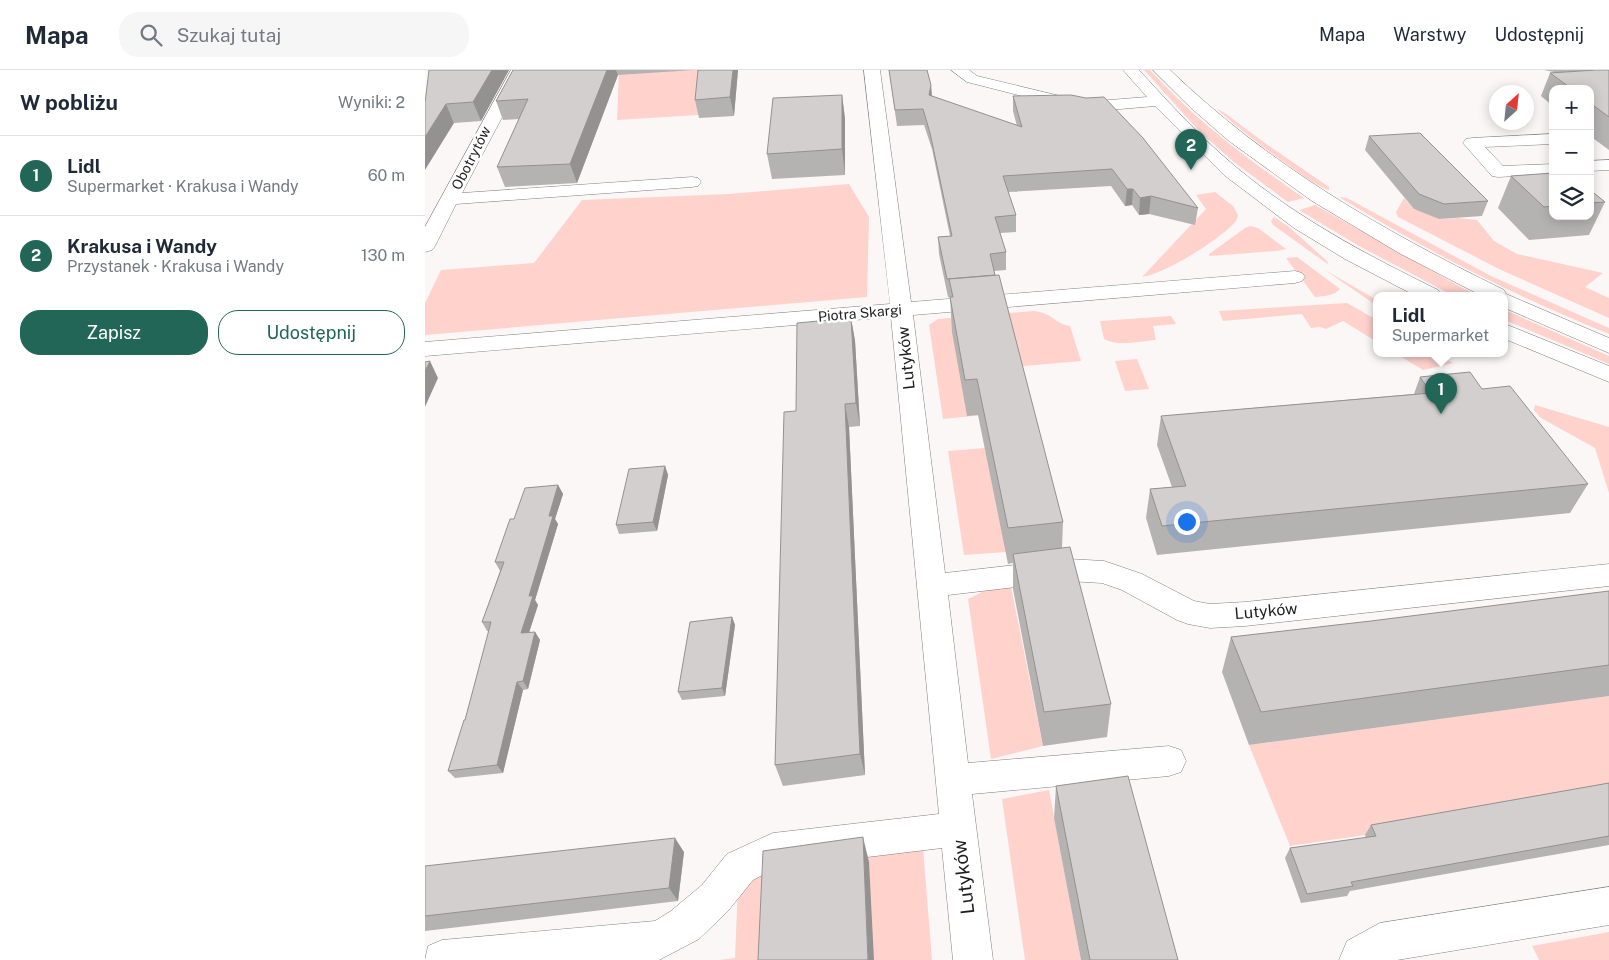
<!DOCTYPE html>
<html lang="pl">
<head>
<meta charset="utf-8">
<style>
  :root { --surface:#fff; --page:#f6f6f7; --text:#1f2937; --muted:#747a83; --line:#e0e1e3; --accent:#226658 }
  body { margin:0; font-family:"Public Sans",sans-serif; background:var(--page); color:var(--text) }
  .controls { position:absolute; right:15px; top:15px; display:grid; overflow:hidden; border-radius:10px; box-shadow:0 2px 12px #0003 }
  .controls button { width:45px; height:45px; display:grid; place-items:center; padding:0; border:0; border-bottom:1px solid var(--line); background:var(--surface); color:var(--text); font:25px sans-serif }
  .compass { position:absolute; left:1064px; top:15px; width:45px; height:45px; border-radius:50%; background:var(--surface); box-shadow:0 2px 12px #0003; rotate:27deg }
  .you { position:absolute; left:761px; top:451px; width:18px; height:18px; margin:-12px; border:4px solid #fff; border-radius:50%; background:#1a73e8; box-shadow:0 0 0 8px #1a73e833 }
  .badge { display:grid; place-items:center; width:32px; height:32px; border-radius:50%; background:var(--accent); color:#fff; font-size:16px; font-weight:700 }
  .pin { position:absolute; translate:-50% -41px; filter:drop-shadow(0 1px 2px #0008) }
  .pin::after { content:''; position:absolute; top:26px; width:18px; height:15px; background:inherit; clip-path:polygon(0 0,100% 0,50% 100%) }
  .popup { position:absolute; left:948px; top:222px; width:135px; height:65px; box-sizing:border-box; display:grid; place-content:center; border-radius:10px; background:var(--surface); filter:drop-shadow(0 1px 4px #0005); font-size:16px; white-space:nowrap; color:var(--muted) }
  .popup b { font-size:19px; color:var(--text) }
  .popup::after { content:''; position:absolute; left:50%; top:100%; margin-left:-10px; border:10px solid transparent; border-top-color:var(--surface) }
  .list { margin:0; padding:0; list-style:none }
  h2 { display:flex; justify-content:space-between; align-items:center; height:65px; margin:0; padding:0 20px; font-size:21px }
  h2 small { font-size:16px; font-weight:400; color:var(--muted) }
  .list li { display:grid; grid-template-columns:32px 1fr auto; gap:15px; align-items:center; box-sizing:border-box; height:80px; padding:0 20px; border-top:1px solid var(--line) }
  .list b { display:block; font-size:19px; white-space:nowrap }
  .list p { margin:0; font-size:16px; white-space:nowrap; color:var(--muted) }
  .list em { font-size:16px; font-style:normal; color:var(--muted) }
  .actions { display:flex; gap:10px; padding:15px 20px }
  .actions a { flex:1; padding:11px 0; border:1px solid var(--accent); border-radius:20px; text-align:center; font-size:18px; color:var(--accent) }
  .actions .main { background:var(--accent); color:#fff }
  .icon { flex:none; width:28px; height:28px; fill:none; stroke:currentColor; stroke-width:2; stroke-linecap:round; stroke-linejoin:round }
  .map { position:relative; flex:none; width:1184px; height:890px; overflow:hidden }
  header { display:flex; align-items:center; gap:30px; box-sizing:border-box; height:70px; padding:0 25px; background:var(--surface); border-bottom:1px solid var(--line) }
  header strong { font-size:24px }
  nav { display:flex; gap:28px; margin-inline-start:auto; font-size:18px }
  .search { width:350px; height:45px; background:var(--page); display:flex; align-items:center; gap:12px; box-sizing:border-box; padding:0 18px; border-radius:20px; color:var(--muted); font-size:19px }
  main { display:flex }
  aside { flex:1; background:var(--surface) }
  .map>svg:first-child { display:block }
</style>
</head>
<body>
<header>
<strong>Mapa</strong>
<div class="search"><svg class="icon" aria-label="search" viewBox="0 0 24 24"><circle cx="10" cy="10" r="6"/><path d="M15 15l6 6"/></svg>Szukaj tutaj</div>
<nav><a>Mapa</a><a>Warstwy</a><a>Udostępnij</a></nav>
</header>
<main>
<aside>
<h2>W pobliżu<small>Wyniki: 2</small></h2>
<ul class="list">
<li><span class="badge">1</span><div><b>Lidl</b><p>Supermarket · Krakusa i Wandy</p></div><em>60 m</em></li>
<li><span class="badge">2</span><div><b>Krakusa i Wandy</b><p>Przystanek · Krakusa i Wandy</p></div><em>130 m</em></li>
</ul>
<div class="actions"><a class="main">Zapisz</a><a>Udostępnij</a></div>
</aside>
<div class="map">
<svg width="1184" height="890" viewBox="0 0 1184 890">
  <rect width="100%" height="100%" fill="#fbf7f7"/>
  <g fill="#ffd2cc">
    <path d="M194,0H281L273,45L192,50Z"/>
    <path d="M719,0H725C770,50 823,90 879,128L863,132L810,93L776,63Z"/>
    <path d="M792,39L800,43L837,71L904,117V120C888,117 807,54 792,39Z"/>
    <path d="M424,114L444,147L442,227L0,265V233L16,200L109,193L157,130L304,124Z"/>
    <path d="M790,122L808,136L813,145L811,151C796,169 740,204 717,207L781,139L771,125Z"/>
    <path d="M914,127L922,128L1066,206L1184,258V264C1090,226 1000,180 914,127Z"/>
    <path d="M979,128L990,140H995L1014,149L1033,148L1052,150L1069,171L1092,184L1178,203L1160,217L1184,228V248L1076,200L973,147L971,142Z"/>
    <path d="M890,135L1050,225H1027L934,176L874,140Z"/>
    <path d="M849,147L864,157L902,191L904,195L848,155L846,151Z"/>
    <path d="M825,156L833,158L861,179L852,181L784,186V184L820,158Z"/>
    <path d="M872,187L915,219C909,226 899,226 890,227L861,188Z"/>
    <path d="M900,200L952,230V236Z"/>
    <path d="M922,233L952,250V272L918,251L901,259L895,257L886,258L877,244L798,251L794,241Z"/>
    <path d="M1080,240L1184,286V294L1080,250Z"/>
    <path d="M609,241C628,243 630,254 645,256L656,291L589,297L599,341L518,349L504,255L513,249Z"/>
    <path d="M746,246L751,254L728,256L731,270C716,271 693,277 679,269L675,251Z"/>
    <path d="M970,283H1010L1028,293L998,300Z"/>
    <path d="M712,289L724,319L700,321L690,291Z"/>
    <path d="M1110,335L1184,357V423L1170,378L1116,348L1109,340Z"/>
    <path d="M560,378L581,482L539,485L523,381Z"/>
    <path d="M586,517L618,676L566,689L543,529L559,521Z"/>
    <path d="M1184,626V723L940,765L865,776L824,675Z"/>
    <path d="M624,720L656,890H600L577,729Z"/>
    <path d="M498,778L507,890H294L310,888L313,814L330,800Z"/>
    <path d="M1184,862V890H1114L1107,876Z"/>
  </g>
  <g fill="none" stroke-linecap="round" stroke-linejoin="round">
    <defs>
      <g id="minor">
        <path d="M86,0H102L37,123L267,107L273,108L276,112L273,116L267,117L31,134L10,176L7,180L0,182V157Z"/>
        <path d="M439,0H455L486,232L870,201L877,203L880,207L877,211L870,213L488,245L520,503L643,489L679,491L717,504L769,531L785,534L820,532L1184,494V516L820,556L785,558L763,554L752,550L697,520L677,513L643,511L523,525L543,693L744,676L756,680L761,691L756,702L744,706L547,724L568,890H528L517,778L351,798L328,810L303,841L274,869L234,890H0L3,876L17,870L230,851L246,841L277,815L302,784L348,763L514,744L466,247L0,286V272L465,234Z"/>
        <path d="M526,0H544L552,6L660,32L722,27L698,0H714C745,34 776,68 811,97C872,148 942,185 1013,220L1016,225H989L920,189L869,158L799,105L730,36L660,42L542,12Z"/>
        <path d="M728,0H745C845,96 955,159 1079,220L1081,224L1184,268V283L1080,238V225H1055L974,183L887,131L804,71L766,38Z"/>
        <path d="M1128,64V74L1060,77L1078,96L1128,94V104L1073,107L1067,106L1038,73L1041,69L1047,68Z"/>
        <path d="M1184,90V100L1165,101V91Z"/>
        <path d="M1080,254L1184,296V312L1080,269Z"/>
        <path d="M1184,817V855L972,890H914L922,871L955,853Z"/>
      </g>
    </defs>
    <use href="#minor" stroke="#837f7f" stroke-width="1"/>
    <use href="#minor" fill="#fff" fill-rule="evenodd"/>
  </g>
  <g fill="#b5b2b2">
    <path d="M4,0H84L56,51L29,53Z"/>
    <path d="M88,0H269L193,5L152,113L80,117L72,97L94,49L78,50L71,31Z"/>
    <path d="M313,0L309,46L274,48L270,30Z"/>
    <path d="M464,0H502L506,15L507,26L592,56L588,41V26L773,138L770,155L724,144L714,145L707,135L700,136L686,116L583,122L591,145V162L575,163L581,182V200L569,201L638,452L637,478L686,634L682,667L618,676L588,519V493L583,494L553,345L542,346L527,262L525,227H523L514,184L513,167L525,166L507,79L499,55L472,56Z"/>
    <path d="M1119,0H1184V80L1165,66V19H1128V36L1116,26L1125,3L1129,2Z"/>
    <path d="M417,25L420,49V105L347,109L342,84Z"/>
    <path d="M944,66L1063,131L1057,146L1014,149L989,139L940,80Z"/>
    <path d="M1128,103V146H1165V120L1180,132L1164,165L1104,170L1073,138L1086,106Z"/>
    <path d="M426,248L430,271L435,356L424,357L440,705L358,716L350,695L371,341Z"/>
    <path d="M995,307L1057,319L1163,414L1145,443L732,485L721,448L725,419L747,417L732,375L736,346L989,324Z"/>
    <path d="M240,396L243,405L232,461L194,464L191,455Z"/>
    <path d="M133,415L138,424L130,449L133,454L110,530L113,535L104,562H110L115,570L103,619L98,620L78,703L30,708L23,701L40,650L64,561H62L57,552L75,501L70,492L89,449Z"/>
    <path d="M1184,521V626L824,675L797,602L806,567L946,551Z"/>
    <path d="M307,547L310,555L300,626L257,630L253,622Z"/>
    <path d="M1184,713V775L925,821L922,826L876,833L860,788L865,778L941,768L940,765L946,755Z"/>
    <path d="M631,716L753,890H656L629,748Z"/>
    <path d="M259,782L253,831L0,861V796Z"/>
  </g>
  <g fill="#949191">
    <path d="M67,0H84L56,51L48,32Z"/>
    <path d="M182,0H191L193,5L152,113L145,94Z"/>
    <path d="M308,0H313L309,46L305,27Z"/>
    <path d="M506,15L507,30L504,25Z"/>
    <path d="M417,25L420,49V105L417,79Z"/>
    <path d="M21,34L29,53L0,100V67Z"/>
    <path d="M702,119H708L707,135L700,136Z"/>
    <path d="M726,126L724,144L714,145L715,128Z"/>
    <path d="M426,248L430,271L435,356L431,333Z"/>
    <path d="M5,291L13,308L0,337V301Z"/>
    <path d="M420,334L424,357L440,705L435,684Z"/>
    <path d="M240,396L243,405L232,461L228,452Z"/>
    <path d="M133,415L138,424L130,449L133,454L110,530L113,535L101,572L96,563L104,526L124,446Z"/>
    <path d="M307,547L310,555L300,626L297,618Z"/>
    <path d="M110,562L115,570L103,619L98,611Z"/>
    <path d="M92,612L98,620L78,703L72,695Z"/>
    <path d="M438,767L444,792L449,890H443Z"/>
    <path d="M250,768L259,782L253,831L244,818Z"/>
  </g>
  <g fill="#d3cfcf" stroke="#949191">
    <path d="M4,0H67L48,32L21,34L0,67V33Z"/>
    <path d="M88,0H182L145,94L72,97L103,29L71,31Z"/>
    <path d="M273,0H308L305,27L270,30Z"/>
    <path d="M464,0H502L506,15L504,25L597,57L588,26L646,25L661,28L679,27L718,68L773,138L726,126L715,128L708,119H702L687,99L578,106L591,145L570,147L581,182L565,184L570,205L522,209L513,167L527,166L505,63L498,39L470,40Z"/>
    <path d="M1171,0H1184V47L1165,33V19H1147L1125,3Z"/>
    <path d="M417,25V79L342,84L348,28Z"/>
    <path d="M995,63L1063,131L1019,134L994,124L944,66Z"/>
    <path d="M1128,103V136L1119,137L1086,106Z"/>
    <path d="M1165,120L1180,132L1165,133Z"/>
    <path d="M574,205L638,452L583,458L552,309L540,310L525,227H528L524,209Z"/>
    <path d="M426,248L431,333L420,334L435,684L350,695L359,342L371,341L372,253Z"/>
    <path d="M5,291L0,301V292Z"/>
    <path d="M1045,302L1057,319L1085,316L1163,414L737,456L725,419L761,416L736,346L1006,323L995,307Z"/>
    <path d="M240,396L228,452L191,455L204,399Z"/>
    <path d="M133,415L124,446H128L104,526H108L96,563L110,562L98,611L92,612L72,695L23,701L39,650H40L66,552H57L79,492H70L85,449H89L100,418Z"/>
    <path d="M645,477L686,634L619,642L588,484Z"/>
    <path d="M1184,521V595L836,642L806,567L946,551Z"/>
    <path d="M307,547L297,618L253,622L265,552Z"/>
    <path d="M703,706L753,890H665L631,716Z"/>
    <path d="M1184,713V766L926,812L928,816L882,824L865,778L951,766L946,755Z"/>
    <path d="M438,767L443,890H333L338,781Z"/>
    <path d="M250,768L244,818L0,846V796Z"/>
  </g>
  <g text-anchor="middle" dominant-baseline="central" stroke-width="5" stroke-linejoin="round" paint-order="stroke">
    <g font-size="14" fill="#1f1e1e" stroke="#fff">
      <text transform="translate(46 88) rotate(-63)">Obotrytów</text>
      <text transform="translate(435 243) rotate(-5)">Piotra Skargi</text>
    </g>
    <g font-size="16" fill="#1f1e1e" stroke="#fff">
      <text transform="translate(481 288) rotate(-96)">Lutyków</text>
      <text transform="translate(841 541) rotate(-5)">Lutyków</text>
    </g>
    <g font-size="19" fill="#1f1e1e" stroke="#fff">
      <text transform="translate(538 807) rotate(-97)">Lutyków</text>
    </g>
  </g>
</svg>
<div class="controls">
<button>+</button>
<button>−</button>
<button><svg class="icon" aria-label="layers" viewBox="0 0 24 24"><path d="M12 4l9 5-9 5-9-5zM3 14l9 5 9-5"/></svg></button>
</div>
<svg class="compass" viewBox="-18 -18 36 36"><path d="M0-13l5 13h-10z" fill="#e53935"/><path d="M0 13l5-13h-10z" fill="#747a83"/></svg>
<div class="you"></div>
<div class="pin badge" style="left:1016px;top:344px">1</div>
<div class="popup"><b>Lidl</b>Supermarket</div>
<div class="pin badge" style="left:766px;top:100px">2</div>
</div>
</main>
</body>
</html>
